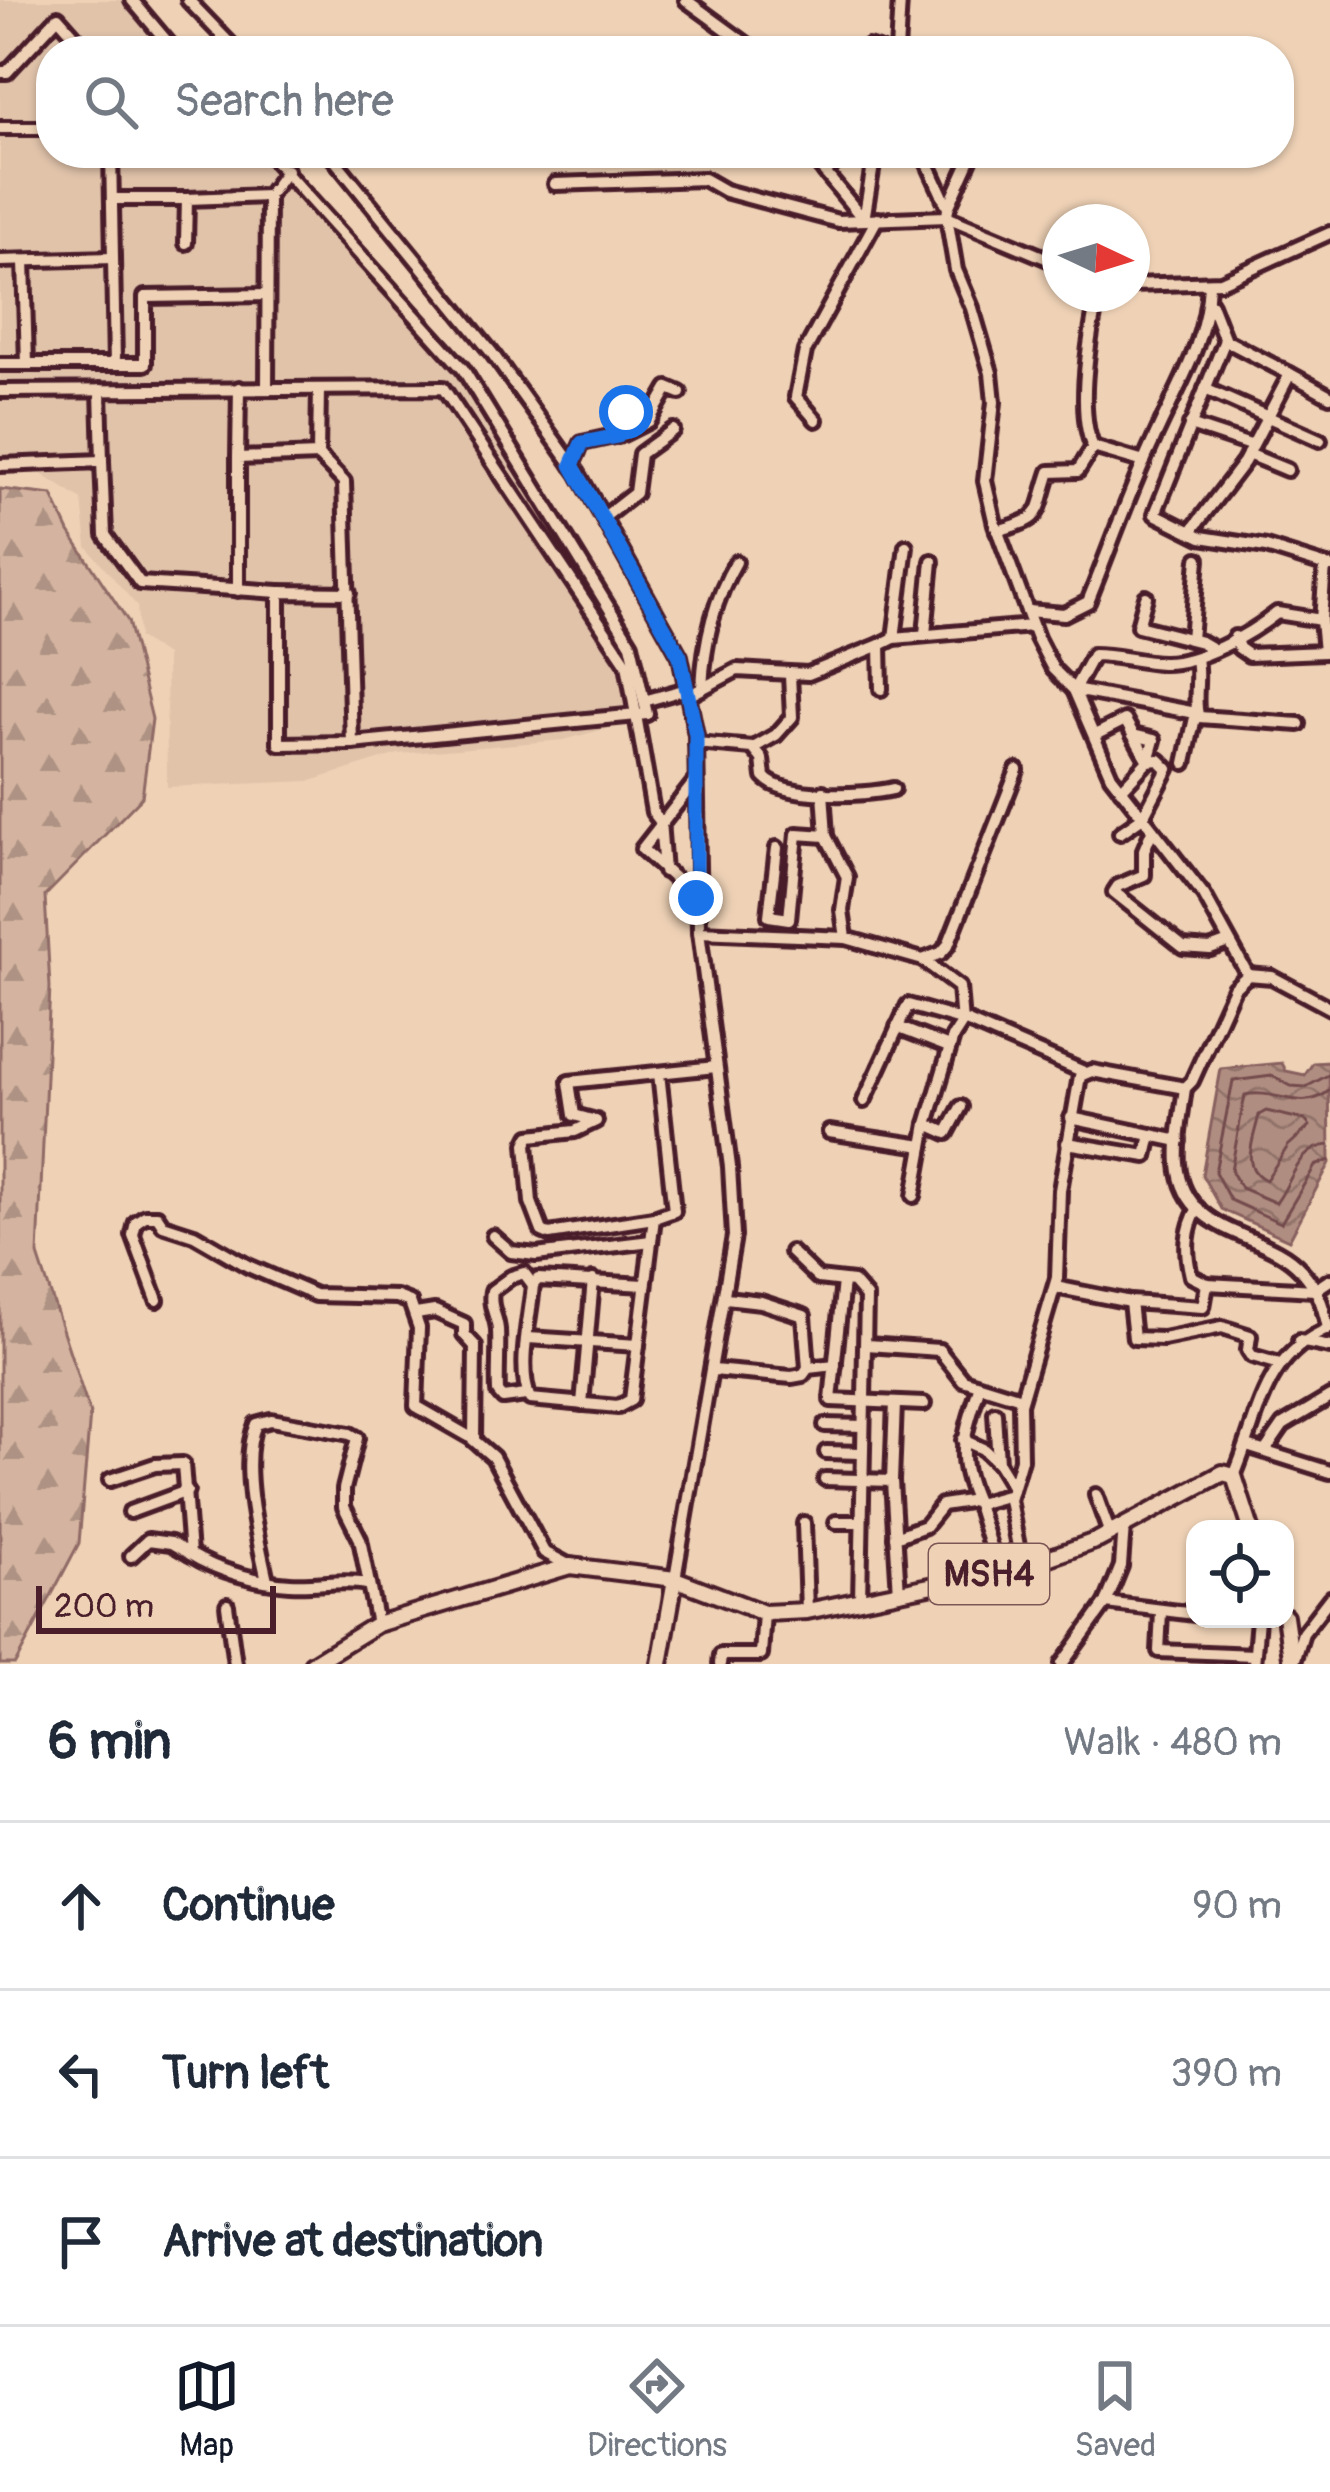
<!DOCTYPE html>
<html lang="en">
<head>
<meta charset="utf-8">
<style>
  :root { --surface:#fff; --page:#f2f2f3; --text:#1f2937; --muted:#747a83; --line:#e0e1e3; --accent:#111827 }
  body { margin:0; font-family:Pangolin,sans-serif; background:var(--page); color:var(--text) }
  .controls { position:absolute; right:36px; bottom:36px; display:grid; overflow:hidden; border-radius:24px; box-shadow:0 3px 9px #0004 }
  .controls button { width:108px; height:108px; display:grid; place-items:center; padding:0; border:0; border-bottom:3px solid var(--line); background:var(--surface); color:var(--text); font:60px sans-serif }
  .compass { position:absolute; left:1042px; top:204px; width:108px; height:108px; border-radius:50%; background:var(--surface); box-shadow:0 3px 9px #0004; rotate:94deg }
  .scale { position:absolute; left:36px; bottom:30px; width:240px; box-sizing:border-box; padding-left:12px; border:6px solid #4a1f2b; border-top:0; font-size:33px; line-height:42px; white-space:nowrap; color:#4a1f2b; -webkit-text-stroke:9px #efd2b6; paint-order:stroke }
  .stop { position:absolute; width:36px; height:36px; margin:-27px; border:9px solid #1a73e8; border-radius:50%; background:#fff }
  .stop.end { background:#1a73e8; border-color:#fff; box-shadow:0 3px 12px #0008 }
  .list { margin:0; padding:0; list-style:none }
  h2 { display:flex; justify-content:space-between; align-items:center; height:156px; margin:0; padding:0 48px; font-size:51px }
  h2 small { font-size:39px; font-weight:400; color:var(--muted) }
  .list li { display:grid; grid-template-columns:78px 1fr auto; gap:36px; align-items:center; box-sizing:border-box; height:168px; padding:0 48px; border-top:3px solid var(--line) }
  .list b { display:block; font-size:45px; white-space:nowrap }
  .list em { font-size:39px; font-style:normal; color:var(--muted) }
  .icon { flex:none; width:66px; height:66px; fill:none; stroke:currentColor; stroke-width:2; stroke-linecap:round; stroke-linejoin:round }
  .map { position:relative; flex:none; width:1330px; height:1664px; overflow:hidden }
  .search { position:absolute; background:var(--surface); box-shadow:0 3px 9px #0004; left:36px; right:36px; top:36px; height:132px; display:flex; align-items:center; gap:30px; box-sizing:border-box; padding:0 42px; border-radius:48px; color:var(--muted); font-size:45px }
  .sheet { height:660px; background:var(--surface) }
  nav { display:flex; justify-content:space-around; align-items:center; box-sizing:border-box; height:168px; border-top:3px solid var(--line); background:var(--surface); font-size:33px; color:var(--muted) }
  nav a { display:grid; justify-items:center; gap:6px }
  nav .on { color:var(--accent) }
  .map>svg:first-child { display:block }
</style>
</head>
<body>
<div class="map">
<svg width="1330" height="1664" viewBox="0 0 1330 1664">
  <defs>
    <pattern id="forest-firs" width="22" height="20" patternUnits="userSpaceOnUse" patternTransform="scale(3)"><rect width="22" height="20" fill="#d4b4a0"/><path d="M5 1l3.5 6h-7zM16 11l3.5 6h-7z" fill="#ae9283"/></pattern>
    <pattern id="water-waves" width="16" height="10" patternUnits="userSpaceOnUse" patternTransform="scale(3)"><rect width="16" height="10" fill="#b08d81"/><path d="M0 5q4-4 8 0t8 0" fill="none" stroke="#91736a"/></pattern>
  </defs>
  <rect width="100%" height="100%" fill="#efd2b6"/>
  <filter id="ink" filterUnits="userSpaceOnUse"><feTurbulence type="fractalNoise" baseFrequency=".00833" numOctaves="2"/><feDisplacementMap in="SourceGraphic" scale="24" xChannelSelector="R" yChannelSelector="G"/><feConvolveMatrix kernelMatrix="1 2 1 2 8 2 1 2 1" color-interpolation-filters="sRGB"/></filter>
  <g filter="url(#ink)">
    <path fill="#e1c3aa" d="M0,0H136L182,51H51V153H273L386,279L465,380L630,624L656,715L564,740L398,754L311,781L167,787L166,655L139,638L137,606L87,547L82,500L35,470H0Z"/>
    <path fill="url(#forest-firs)" stroke="#8f6a66" stroke-width="3" d="M0,489L52,495L69,532L128,621L152,719L142,797L45,896L50,987L38,1255L90,1414L79,1543L15,1664H0Z"/>
    <path fill="url(#water-waves)" stroke="#87615f" stroke-width="3" d="M1329,1062L1330,1163L1289,1240L1221,1209L1202,1175L1221,1069L1282,1063L1286,1071L1305,1075L1313,1063Z"/>
    <g fill="none" stroke-linecap="round" stroke-linejoin="round">
      <g stroke="#734b4d" stroke-width="3">
        <path d="M1330,1074L1306,1087L1291,1086L1272,1076L1233,1081L1215,1172L1230,1200L1281,1223L1315,1166L1330,1160"/>
        <path d="M1330,1090C1302,1114 1277,1088 1245,1095L1231,1170L1241,1188L1276,1203C1293,1181 1297,1147 1330,1145"/>
        <path d="M1266,1111L1305,1120L1310,1126L1288,1146L1266,1180C1239,1168 1254,1139 1259,1115Z"/>
      </g>
      <defs>
        <g id="minor">
          <path d="M132,0L175,51"/>
          <path d="M188,0L237,51"/>
          <path d="M686,0L756,51"/>
          <path d="M868,47L881,51"/>
          <path d="M897,51L900,0"/>
          <path d="M0,72H7L58,17L88,51"/>
          <path d="M0,128H51"/>
          <path d="M111,153L115,364"/>
          <path d="M268,153L463,369L631,644L647,714L352,743L279,744V592L349,593"/>
          <path d="M329,153L492,353L578,473L680,656L696,735L699,932L730,1167L734,1236L675,1579"/>
          <path d="M809,153L864,220"/>
          <path d="M825,173L844,153"/>
          <path d="M555,184L704,179L725,191L838,221L947,217L948,208L923,153"/>
          <path d="M112,199H187"/>
          <path d="M948,208L973,153"/>
          <path d="M947,217L956,270L972,308L991,373L994,402L985,481L995,524L1037,638L1053,669L1074,690L1111,776L1204,895L1248,975"/>
          <path d="M947,217L1060,264"/>
          <path d="M864,220L875,153"/>
          <path d="M186,243L187,199L268,196"/>
          <path d="M0,261L113,258"/>
          <path d="M24,261L27,364"/>
          <path d="M1132,285L1221,282L1330,233"/>
          <path d="M1211,304L1225,340"/>
          <path d="M0,364H145V297L267,295"/>
          <path d="M1290,374L1330,396"/>
          <path d="M267,388L268,196L287,170"/>
          <path d="M319,389L318,455L344,482L352,743"/>
          <path d="M1205,389L1320,440"/>
          <path d="M100,390L102,461"/>
          <path d="M0,391L443,388L627,664L653,812L660,821L664,871"/>
          <path d="M816,420L796,397L805,351L877,219"/>
          <path d="M1190,425L1253,446"/>
          <path d="M618,436L615,407L626,408V412"/>
          <path d="M1093,447C1076,411 1090,333 1098,294"/>
          <path d="M1248,454L1287,470"/>
          <path d="M238,458L239,388"/>
          <path d="M0,465L102,461L105,535L140,583L279,592"/>
          <path d="M572,465L582,443L623,434L649,421L668,388L680,393"/>
          <path d="M603,518L635,493L640,454L673,430"/>
          <path d="M1192,530L1244,462L1290,374L1225,340L1155,514L1201,537L1266,547L1330,567"/>
          <path d="M997,531C1046,517 1035,516 1050,472L1078,471L1093,447L1144,462"/>
          <path d="M238,590V458L318,455"/>
          <path d="M1146,597L1138,626L1201,642L1213,649"/>
          <path d="M1027,611L1064,614L1088,602C1110,548 1129,492 1154,439C1177,387 1207,342 1209,284"/>
          <path d="M925,634L932,561"/>
          <path d="M1235,637L1239,648L1249,655L1324,652L1321,620"/>
          <path d="M894,638L906,546"/>
          <path d="M1191,639L1198,559"/>
          <path d="M1196,659C1200,678 1193,705 1199,717L1299,724"/>
          <path d="M702,688C704,644 713,601 736,562"/>
          <path d="M881,689L880,645L894,638L1032,626"/>
          <path d="M688,696L737,670L808,674L880,645"/>
          <path d="M644,701L687,689"/>
          <path d="M1095,735L1125,720L1148,761L1121,790"/>
          <path d="M696,743L753,748L762,759L764,777C783,799 864,796 893,789"/>
          <path d="M753,748L776,735L792,717L790,675"/>
          <path d="M1185,763L1196,713L1074,690L1093,655C1116,655 1139,662 1162,663C1198,664 1249,635 1277,613L1321,620L1325,566"/>
          <path d="M696,780L642,849L696,898"/>
          <path d="M823,792L826,836L847,877L842,910L846,938L923,960L959,987L962,1023L953,1037L927,1124L947,1133L961,1107"/>
          <path d="M1152,831L1144,850V875L1118,886L1114,892L1183,947L1210,949L1229,942"/>
          <path d="M1120,833L1143,817L1168,769L1159,760L1148,761L1154,740L1133,735"/>
          <path d="M777,848L769,916L789,919L797,834L826,836"/>
          <path d="M699,932L846,938"/>
          <path d="M923,960L941,953L948,945L1017,770"/>
          <path d="M897,1027L949,1047"/>
          <path d="M659,1073L674,1211L654,1218L549,1234L542,1231L531,1202L526,1144L530,1136L575,1131L596,1121L574,1115L569,1082L716,1067"/>
          <path d="M1185,1088C1182,1112 1176,1139 1178,1164C1184,1237 1266,1230 1301,1270C1318,1288 1323,1305 1328,1328"/>
          <path d="M864,1101L908,1005L968,1022L1084,1072"/>
          <path d="M1071,1118L1179,1141"/>
          <path d="M829,1132L923,1146"/>
          <path d="M1067,1143L1146,1156L1151,1135"/>
          <path d="M914,1196L927,1124"/>
          <path d="M1198,1208C1185,1230 1185,1252 1191,1276L1207,1284"/>
          <path d="M493,1236L511,1252L536,1255L651,1241"/>
          <path d="M791,1252L818,1278L853,1282L866,1297L860,1600"/>
          <path d="M843,1281L831,1400L924,1404"/>
          <path d="M645,1285L538,1279L533,1285C530,1319 517,1368 530,1399L618,1407L631,1400L654,1218"/>
          <path d="M1055,1287L1130,1302L1203,1307L1207,1284L1315,1290L1330,1280"/>
          <path d="M726,1298L761,1302L804,1316L808,1368L835,1365"/>
          <path d="M157,1300L133,1235L136,1222L145,1216H157L163,1225L194,1235L248,1266L315,1295L397,1297L410,1302L419,1328L416,1406L470,1437L493,1457L544,1552L570,1566"/>
          <path d="M1130,1302L1134,1338L1163,1339L1222,1327L1250,1336L1248,1350L1252,1356L1280,1364"/>
          <path d="M416,1314L435,1311L464,1324V1334L475,1346L474,1440"/>
          <path d="M528,1338L638,1345"/>
          <path d="M1299,1341L1330,1347"/>
          <path d="M867,1345L939,1350L963,1380L1021,1398"/>
          <path d="M713,1370L792,1377L803,1375L808,1368"/>
          <path d="M526,1395L503,1398L498,1392C497,1372 499,1351 498,1330C497,1315 489,1308 492,1291L511,1277L524,1273L533,1285"/>
          <path d="M582,1404L593,1280"/>
          <path d="M995,1413L998,1463L1012,1486"/>
          <path d="M825,1425L863,1426"/>
          <path d="M963,1440L983,1449L998,1463"/>
          <path d="M1247,1446L1330,1472"/>
          <path d="M1265,1451L1283,1425L1330,1397"/>
          <path d="M826,1452L861,1453"/>
          <path d="M1234,1476C1260,1415 1262,1356 1330,1328"/>
          <path d="M825,1479L892,1481L899,1593"/>
          <path d="M110,1480L155,1465L183,1464L190,1554C217,1571 258,1582 290,1584C317,1586 340,1579 367,1584"/>
          <path d="M892,1481L895,1403"/>
          <path d="M1096,1495L1110,1534"/>
          <path d="M977,1504C955,1455 964,1437 979,1388"/>
          <path d="M130,1512L187,1491"/>
          <path d="M836,1522H860"/>
          <path d="M804,1523L807,1611"/>
          <path d="M895,1537L925,1526L942,1505L975,1500"/>
          <path d="M131,1556L148,1540L171,1543L190,1554"/>
          <path d="M1022,1567L1009,1500L1021,1459L1020,1404L1057,1278L1060,1190L1080,1076L1092,1071L1185,1088L1192,1081L1234,988L1248,975L1272,977L1330,1008"/>
          <path d="M998,1572L977,1504L1010,1495"/>
          <path d="M267,1580C258,1540 239,1462 256,1424L271,1420L350,1434L357,1438L344,1489V1507L360,1539L377,1624"/>
          <path d="M1106,1603L1121,1566L1124,1526"/>
          <path d="M227,1605L235,1664"/>
          <path d="M1161,1612L1159,1651L1254,1655"/>
          <path d="M1294,1662L1303,1633L1330,1598"/>
          <path d="M720,1664L721,1655H761L764,1613"/>
          <path d="M1062,1664L1106,1603L1195,1614"/>
          <path d="M1254,1664L1258,1619"/>
        </g>
        <g id="major">
          <path d="M1285,1616L1292,1664"/>
          <path d="M312,1664L377,1624L570,1566L675,1579L764,1613L807,1611L1022,1567L1098,1540L1223,1473L1234,1476L1251,1529"/>
          <path d="M660,1664L675,1579"/>
        </g>
      </defs>
      <use href="#minor" stroke="#4a1f2b" stroke-width="20"/>
      <use href="#major" stroke="#4a1f2b" stroke-width="22"/>
      <use href="#minor" stroke="#efd2b6" stroke-width="10"/>
      <use href="#major" stroke="#efd2b6" stroke-width="14"/>
    </g>
  </g>
  <g fill="none" stroke-linecap="round" stroke-linejoin="round" filter="url(#ink)">
    <path stroke="#1a73e8" stroke-width="15" d="M626,412V408L615,407L618,436L582,443L572,465L680,656L696,735V898"/>
  </g>
  <g text-anchor="middle" dominant-baseline="central" stroke-width="12" stroke-linejoin="round" paint-order="stroke">
    <rect fill="#efd2b6" stroke="#7c5555" stroke-width="3" x="929" y="1544" width="120" height="60" rx="9"/>
    <g font-size="36" font-weight="bold" fill="#4a1f2b">
      <text x="989" y="1574">MSH4</text>
    </g>
  </g>
</svg>
<div class="controls">
<button><svg class="icon" aria-label="locate" viewBox="0 0 24 24"><circle cx="12" cy="12" r="6"/><path d="M12 2v4M12 18v4M2 12h4M18 12h4"/></svg></button>
</div>
<svg class="compass" viewBox="-18 -18 36 36"><path d="M0-13l5 13h-10z" fill="#e53935"/><path d="M0 13l5-13h-10z" fill="#747a83"/></svg>
<div class="scale">200 m</div>
<div class="stop" style="left:626px;top:412px"></div>
<div class="stop end" style="left:696px;top:898px"></div>
<div class="search"><svg class="icon" aria-label="search" viewBox="0 0 24 24"><circle cx="10" cy="10" r="6"/><path d="M15 15l6 6"/></svg>Search here</div>
</div>
<section class="sheet">
<h2>6 min<small>Walk · 480 m</small></h2>
<ul class="list">
<li><svg class="icon" aria-label="ahead" viewBox="0 0 24 24"><path d="M12 20V5M6 11l6-6 6 6"/></svg><div><b>Continue</b></div><em>90 m</em></li>
<li><svg class="icon" aria-label="left" viewBox="0 0 24 24"><path d="M17 20v-9H6M10 6l-5 5 5 5"/></svg><div><b>Turn left</b></div><em>390 m</em></li>
<li><svg class="icon" aria-label="arrive" viewBox="0 0 24 24"><path d="M6 21V4h12l-3 4 3 4H6"/></svg><div><b>Arrive at destination</b></div></li>
</ul>
</section>
<nav>
<a class="on"><svg class="icon" aria-label="map" viewBox="0 0 24 24"><path d="M3 6l6-2 6 2 6-2v14l-6 2-6-2-6 2zM9 4v14M15 6v14"/></svg>Map</a>
<a><svg class="icon" aria-label="directions" viewBox="0 0 24 24"><path d="M12 3l9 9-9 9-9-9zM9 14v-3h6M13 9l2 2-2 2"/></svg>Directions</a>
<a><svg class="icon" aria-label="saved" viewBox="0 0 24 24"><path d="M7 4h10v16l-5-4-5 4z"/></svg>Saved</a>
</nav>
</body>
</html>
